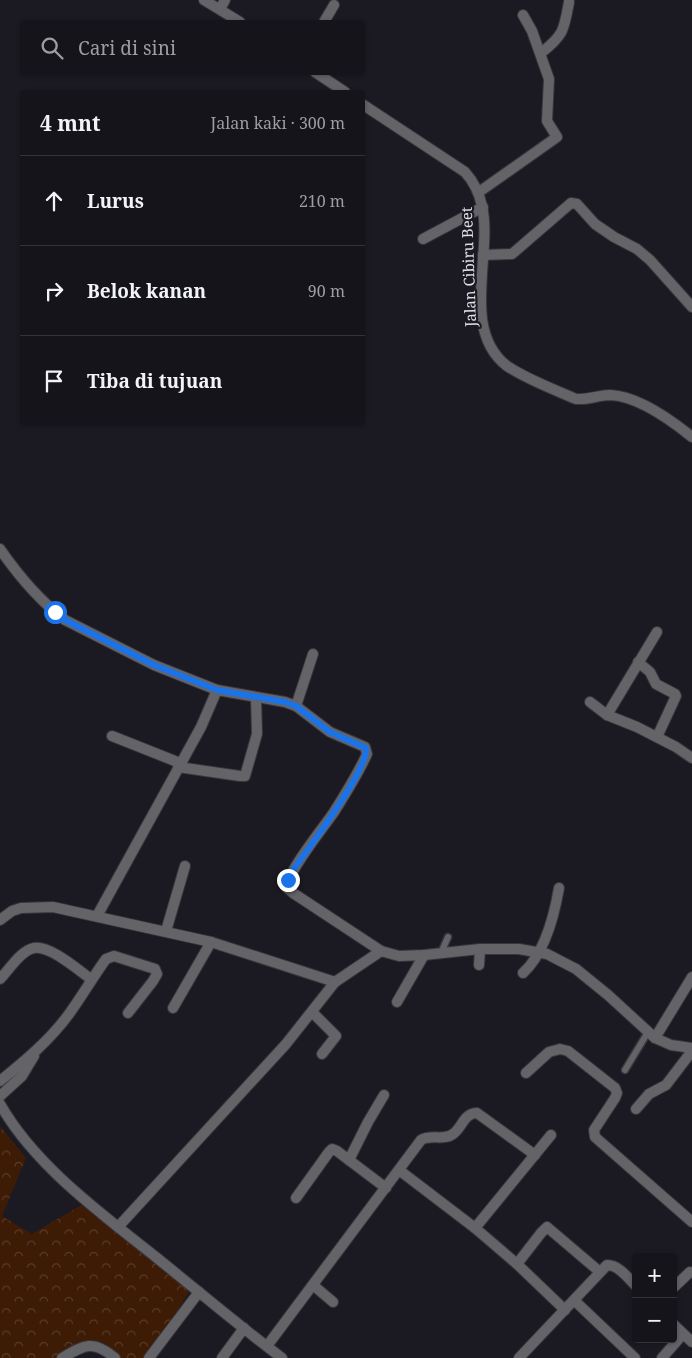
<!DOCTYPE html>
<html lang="id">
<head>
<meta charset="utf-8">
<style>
  :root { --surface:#14141a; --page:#1d1d23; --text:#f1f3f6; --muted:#9d9ea2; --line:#333339 }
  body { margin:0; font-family:"Noto Serif",serif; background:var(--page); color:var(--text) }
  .controls { position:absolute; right:15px; bottom:15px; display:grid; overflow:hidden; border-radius:5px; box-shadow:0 1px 4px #0004 }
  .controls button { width:45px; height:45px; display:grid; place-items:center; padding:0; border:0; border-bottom:1px solid var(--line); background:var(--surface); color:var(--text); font:25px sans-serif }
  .stop { position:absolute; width:15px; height:15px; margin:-11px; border:4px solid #1a73e8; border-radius:50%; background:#fff }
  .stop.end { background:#1a73e8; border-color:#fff; box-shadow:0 1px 5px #0008 }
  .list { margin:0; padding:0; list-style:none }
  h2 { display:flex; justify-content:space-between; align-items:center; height:65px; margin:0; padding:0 20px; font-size:21px }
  h2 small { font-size:16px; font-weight:400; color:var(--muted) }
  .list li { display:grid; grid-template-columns:32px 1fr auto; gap:15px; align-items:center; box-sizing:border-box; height:90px; padding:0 20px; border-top:1px solid var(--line) }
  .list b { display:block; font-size:19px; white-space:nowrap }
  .list em { font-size:16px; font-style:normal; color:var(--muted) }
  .icon { flex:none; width:28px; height:28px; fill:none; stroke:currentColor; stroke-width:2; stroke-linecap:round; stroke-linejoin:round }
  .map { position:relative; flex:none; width:692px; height:1358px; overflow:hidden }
  .search { position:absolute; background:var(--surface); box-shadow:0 1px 4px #0004; left:20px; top:20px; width:345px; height:55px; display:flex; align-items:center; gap:12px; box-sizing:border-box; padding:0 18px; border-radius:5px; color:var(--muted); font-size:19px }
  .panel { position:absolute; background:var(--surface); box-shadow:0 1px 4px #0004; left:20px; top:90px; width:345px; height:335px; border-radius:5px }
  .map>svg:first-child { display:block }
</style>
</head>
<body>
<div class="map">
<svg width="692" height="1358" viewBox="0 0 692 1358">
  <defs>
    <pattern id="forest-crowns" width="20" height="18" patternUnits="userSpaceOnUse" patternTransform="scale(1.25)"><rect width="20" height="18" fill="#3d1b05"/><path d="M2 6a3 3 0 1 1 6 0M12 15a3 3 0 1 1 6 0" fill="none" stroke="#593c29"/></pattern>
  </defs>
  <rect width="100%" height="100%" fill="#1b1a22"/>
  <path fill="url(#forest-crowns)" d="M0,1126L26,1158L2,1216L32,1234L88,1201L192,1287L148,1358H116L80,1345L56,1358H0Z"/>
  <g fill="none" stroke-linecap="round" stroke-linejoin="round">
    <defs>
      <g id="service">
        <path d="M441,953L448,937"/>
        <path d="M625,1070L648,1032"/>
      </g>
      <g id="minor">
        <path d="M204,0L240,22"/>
        <path d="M220,9L225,0"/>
        <path d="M324,22L334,5"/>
        <path d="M541,53C564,35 564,30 569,2"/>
        <path d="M315,72L345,92"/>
        <path d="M362,104L465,172C474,182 479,192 482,206C493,254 460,330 507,366C528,380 553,389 576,399C588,400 599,395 610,395C638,396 671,420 692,437"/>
        <path d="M479,192L557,137L547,121L549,79L532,31L523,15"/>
        <path d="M423,239L483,207"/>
        <path d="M483,255L512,254L571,203L577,204L595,224L614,237L637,249L650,260L692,307"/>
        <path d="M0,549C18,575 39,600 65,620L154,665L217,690"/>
        <path d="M638,662L650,672L656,684L675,694L676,696L657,737"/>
        <path d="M590,702L607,715L637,727L676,747L692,758"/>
        <path d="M296,706L313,654"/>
        <path d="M607,715L657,632"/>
        <path d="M112,736L180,763"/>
        <path d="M178,767L240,776H245L257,734L256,698"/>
        <path d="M97,916L201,727L217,690L285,702L296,706L330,732L365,747L367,754C358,774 346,793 334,812C324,827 286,873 287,888L293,893L381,951L399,956L424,955L480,949H519L547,954L576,969L608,995L655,1038L671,1045L692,1048"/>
        <path d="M0,920L12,911L21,908L53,907L211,942L335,982L286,1044L118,1227"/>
        <path d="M166,931L185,866"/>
        <path d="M479,965L480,949"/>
        <path d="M523,973C545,953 554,917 559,888"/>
        <path d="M0,979C9,970 20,951 34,948C50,945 78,970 91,979"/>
        <path d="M335,982L381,951"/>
        <path d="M397,1002L424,955"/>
        <path d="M173,1008L211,942"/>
        <path d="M312,1012L336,1036L322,1054"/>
        <path d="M655,1038L692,977"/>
        <path d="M526,1073L549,1052L560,1049L568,1051L615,1088L617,1093L615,1098L594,1130L595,1137L692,1222"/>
        <path d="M0,1081C25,1061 50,1040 69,1014C82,996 93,977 106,959L114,956L155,969L157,974L153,981L128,1013"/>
        <path d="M0,1096L22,1076L34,1056"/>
        <path d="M0,1104C35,1166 102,1214 157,1258C198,1291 239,1326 282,1358"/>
        <path d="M636,1109L649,1094L666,1085L692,1051"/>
        <path d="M349,1160L368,1122L384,1095"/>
        <path d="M399,1170L475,1228L517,1264L565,1310"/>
        <path d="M296,1198L329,1152L332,1149L337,1151L386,1188"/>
        <path d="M475,1228L551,1135"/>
        <path d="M517,1264L541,1233L547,1227L600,1272"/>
        <path d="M313,1285L333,1302"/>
        <path d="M673,1288L690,1272"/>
        <path d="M575,1301L635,1358"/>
        <path d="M673,1324L692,1342"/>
        <path d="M267,1346L421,1140C430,1134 444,1141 453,1134C462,1128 464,1113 477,1113L535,1155"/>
        <path d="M62,1358C84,1345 93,1339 115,1358"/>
        <path d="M149,1358L199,1292"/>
        <path d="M222,1358L244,1328"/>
        <path d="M519,1358L607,1265C619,1265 628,1278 636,1286"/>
        <path d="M662,1358L683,1334"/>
      </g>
    </defs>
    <use href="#service" stroke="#37363d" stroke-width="9"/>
    <use href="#minor" stroke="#37363d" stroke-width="12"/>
    <use href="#service" stroke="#646468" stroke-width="6"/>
    <use href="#minor" stroke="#646468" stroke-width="10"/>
  </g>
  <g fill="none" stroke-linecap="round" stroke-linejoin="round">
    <path stroke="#1a73e8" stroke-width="6" d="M55,612L65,620L154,665L217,690L285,702L296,706L330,732L366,748C369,769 308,849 293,870L288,880"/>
  </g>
  <g text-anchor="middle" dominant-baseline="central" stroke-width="4.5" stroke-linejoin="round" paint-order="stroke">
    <g font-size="15" fill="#e0e0e6" stroke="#1b1a22">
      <text transform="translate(468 267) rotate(-92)">Jalan Cibiru Beet</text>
    </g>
  </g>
</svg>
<div class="controls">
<button>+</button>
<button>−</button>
</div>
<div class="stop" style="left:55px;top:612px"></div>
<div class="stop end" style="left:288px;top:880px"></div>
<div class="search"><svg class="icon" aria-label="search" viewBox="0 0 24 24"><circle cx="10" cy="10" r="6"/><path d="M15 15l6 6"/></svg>Cari di sini</div>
<section class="panel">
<h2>4 mnt<small>Jalan kaki · 300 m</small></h2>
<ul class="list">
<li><svg class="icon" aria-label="ahead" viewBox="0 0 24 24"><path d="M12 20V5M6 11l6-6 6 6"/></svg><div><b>Lurus</b></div><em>210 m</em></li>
<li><svg class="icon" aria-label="right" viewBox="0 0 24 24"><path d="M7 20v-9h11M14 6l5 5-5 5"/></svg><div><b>Belok kanan</b></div><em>90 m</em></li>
<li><svg class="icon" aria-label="arrive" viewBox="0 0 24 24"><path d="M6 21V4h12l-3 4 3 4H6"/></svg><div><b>Tiba di tujuan</b></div></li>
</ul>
</section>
</div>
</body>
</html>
